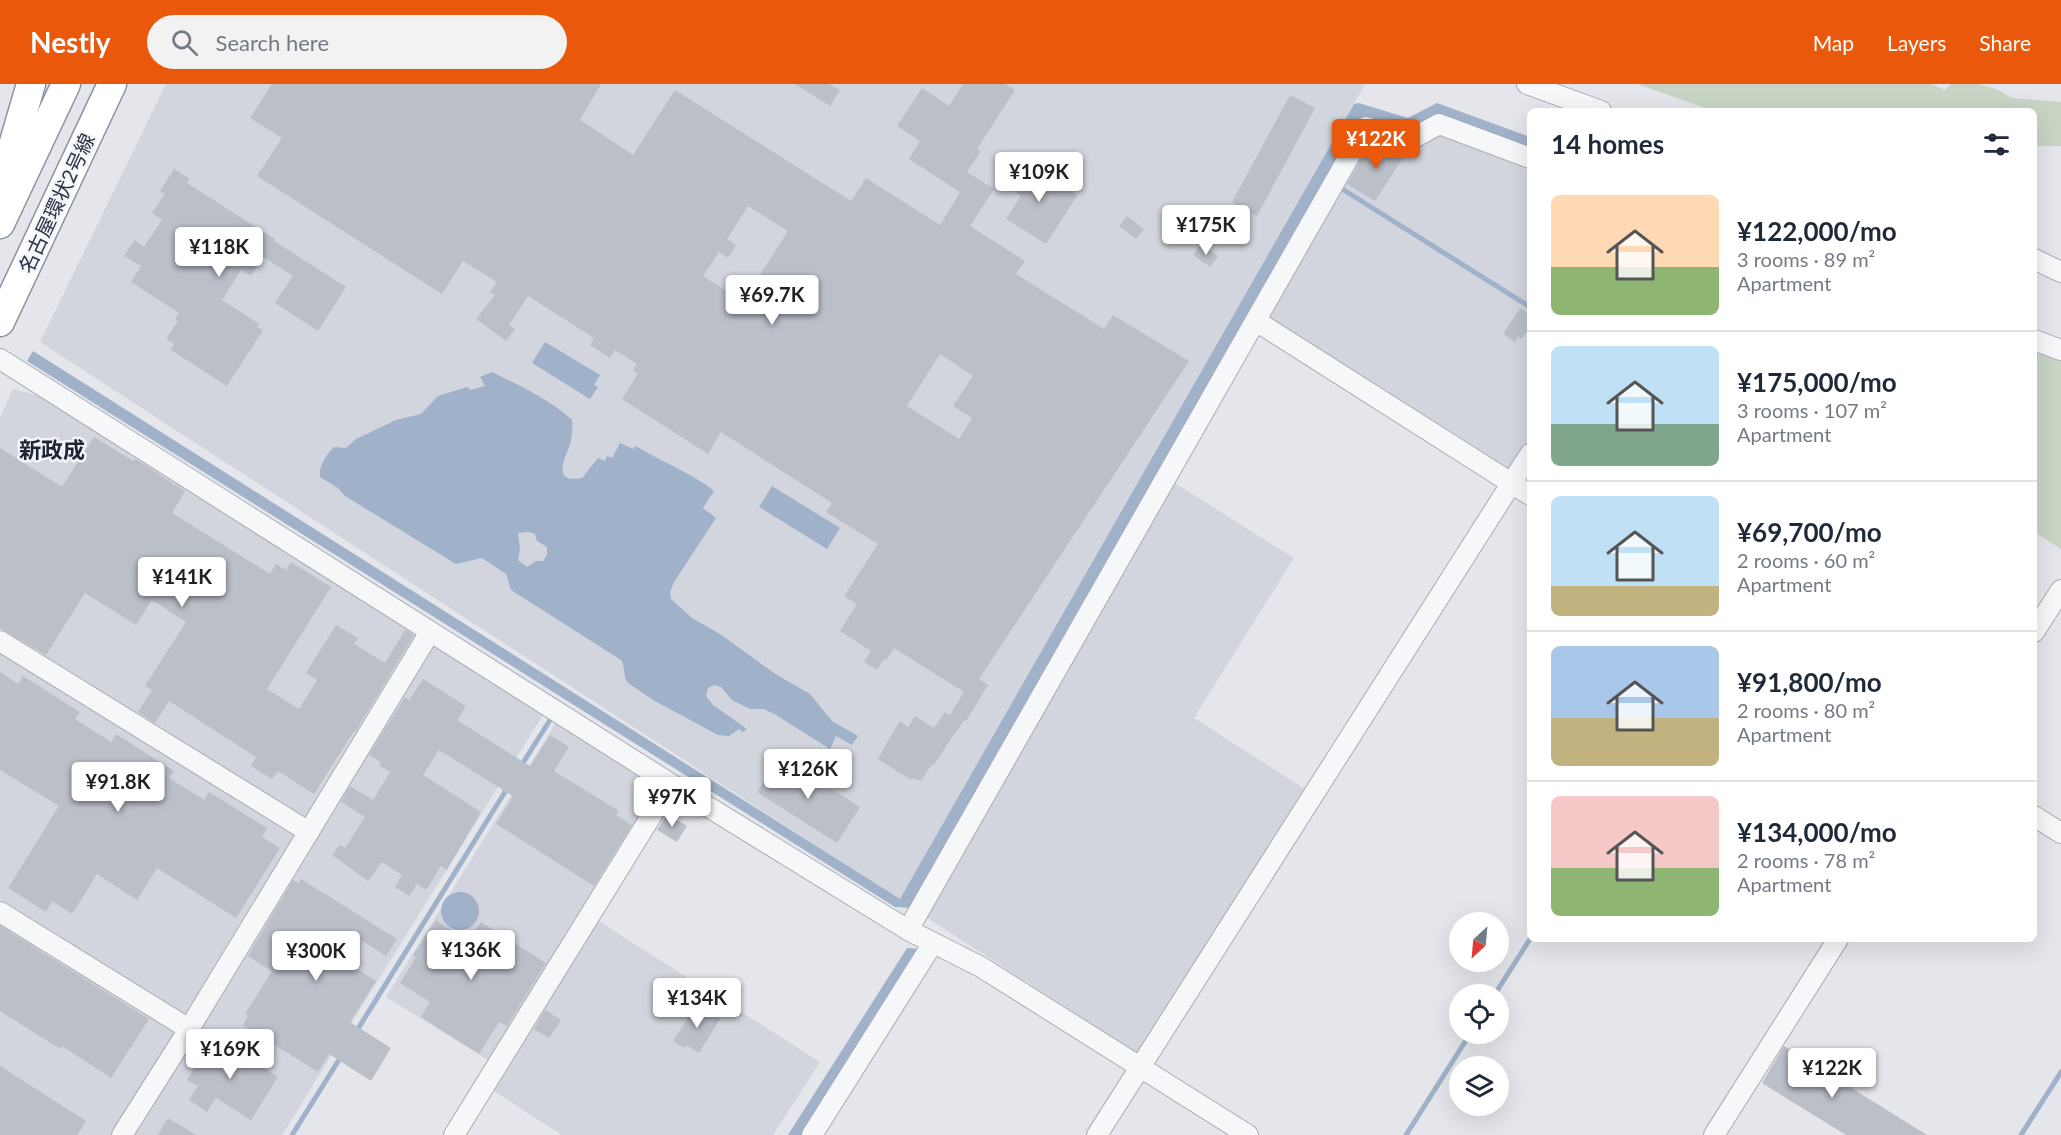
<!DOCTYPE html>
<html lang="en">
<head>
<meta charset="utf-8">
<style>
	:root { --surface:#fff; --page:#f2f2f3; --text:#1f2937; --muted:#747a83; --line:#e0e1e3; --accent:#ea580c }
	body { margin:0; font-family:Lato,"Noto Sans JP",sans-serif; background:var(--page); color:var(--text); height:100vh; display:flex; flex-direction:column; font-size:22px; white-space:nowrap }
	* { box-sizing:border-box; margin:0 }
	p { font-size:20px; color:var(--muted) }
	.icon { flex:none; width:33px; height:33px; fill:none; stroke:currentColor; stroke-width:2; stroke-linecap:round; stroke-linejoin:round }
	.map { position:relative; flex:1; overflow:hidden }
	.side { position:absolute; left:1527px; top:24px; width:510px; height:834px; display:flex; flex-direction:column; background:var(--surface); border-radius:9px; box-shadow:0 6px 24px #0002 }
	.side>* { flex:none }
	.needle { width:39px; rotate:206deg }
	.controls { position:absolute; left:1449px; top:828px; display:grid; gap:12px }
	.controls a { display:grid; place-items:center; width:60px; height:60px; border-radius:50%; background:var(--surface); box-shadow:0 6px 24px #0002; font-size:30px }
	.price { position:absolute; translate:-50% -51px; padding:0 14px; border-radius:6px; background:#fff; color:#222; font-size:20px; line-height:39px; filter:drop-shadow(0 2px 3px #0008) }
	.price::after { content:''; position:absolute; left:50%; top:36px; width:18px; height:14px; margin-left:-9px; background:inherit; clip-path:polygon(0 0,100% 0,50% 100%) }
	.price.on { background:var(--accent); color:#fff }
	ul { padding:0; list-style:none }
	li { display:flex; align-items:center; gap:18px; height:150px; padding:0 24px }
	li+li { border-top:2px solid var(--line) }
	li span { display:grid; place-items:center; flex:none; width:168px; height:120px; border-radius:9px; color:#555 }
	li>.icon { margin-inline-start:auto }
	span .icon { width:72px; height:72px; fill:#fffc; stroke-width:1 }
	li b { font-size:26px }
	h2 { display:flex; justify-content:space-between; align-items:center; height:72px; padding:0 24px; font-size:26px }
	header { display:flex; align-items:center; gap:36px; box-sizing:border-box; height:84px; padding:0 30px; background:var(--accent); color:#fff }
	header strong { font-size:28px }
	nav { display:flex; gap:33px; margin-inline-start:auto; font-size:21px }
	.search { width:420px; height:54px; background:var(--page); display:flex; align-items:center; gap:15px; box-sizing:border-box; padding:0 21px; border-radius:33px; color:var(--muted); font-size:22px }
	.map>svg:first-child { display:block }
	.built { fill:#d2d5dd }
	.green { fill:#c8d5c5 }
	.water { fill:#a0b1ca; fill-rule:evenodd }
	.lines { fill:none; stroke-linecap:round; stroke-linejoin:round }
	.stream { stroke:#a0b1ca; stroke-width:5 }
	.building { fill:#bbbfc8; fill-rule:evenodd }
	.minor-casing { stroke:#a9acb5; stroke-width:22 }
	.highway-casing { stroke:#8b92a2; stroke-width:31 }
	.minor { stroke:#f6f7f9; stroke-width:20 }
	.highway { stroke:#fff; stroke-width:28 }
	.labels { text-anchor:middle; dominant-baseline:central; stroke-width:5; stroke-linejoin:round; paint-order:stroke }
	.street-label { font-size:20px; fill:#2b3243; stroke:#f3f5f8 }
	.quarter-label { font-size:22px; font-weight:bold; fill:#1d2434; stroke:#f3f5f8 }
</style>
</head>
<body>
<header>
<strong>Nestly</strong>
<div class="search"><svg class="icon" aria-label="search" viewBox="0 0 24 24"><circle cx="10" cy="10" r="6"/><path d="M15 15l6 6"/></svg>Search here</div>
<nav><a>Map</a><a>Layers</a><a>Share</a></nav>
</header>
<div class="map">
<svg width="2061" height="1051" viewBox="0 0 2061 1051">
	<rect width="100%" height="100%" fill="#e4e6eb"/>
	<!-- built -->
	<g class="built">
		<path d="M166,0h1199l-465,816 -860,-558z"/>
		<path d="M1438,50l92,35v275l-18,28 -248,-157 104,-180z"/>
		<path d="M13,305l27,7 382,240 -115,185 -307,-191v-212z"/>
		<path d="M1170,396l124,78 -100,160 114,73 -169,263 -215,-138z"/>
		<path d="M431,558l113,71 -262,422h-151z"/>
		<path d="M0,564l300,186 -110,178 -8,1 -182,-114z"/>
		<path d="M557,637l106,67 -172,274 -105,-65z"/>
		<path d="M597,836l223,142 -47,73h-211l-70,-45z"/>
		<path d="M0,837l173,108 2,12 -59,94h-116z"/>
	</g>
	<!-- green -->
	<g class="green">
		<path d="M1637,0h294l14,6 6,-6h26l19,5 16,9 49,4v44h-27v-35h-92l-3,-3 -6,3h-219z"/>
		<path d="M2034,265l27,10v190l-27,-17z"/>
	</g>
	<!-- water -->
	<g class="water">
		<path d="M1359,19l49,15 29,-15 93,34v13l-93,-34 -31,15 -45,-13 -450,790 -16,-1 -868,-546 6,-10 867,548 454,-795z"/>
		<path d="M545,258l55,33 -6,10 4,2 -8,12 -58,-36z"/>
		<path d="M492,288c25,12 60,29 80,48 1,8 0,16 -2,24 -5,15 -19,40 12,34l16,-20 7,3 2,-5 5,2 8,-15 13,6 3,-3c25,16 55,26 78,45l-11,17 13,10 -42,64 -4,10 1,7 21,19 28,16 57,41 33,19 22,27 26,15 -6,9 -16,-9 -6,13 -54,-34 -12,-6h-14l-18,-9 -11,-13 -7,-2 -6,3 -2,8 7,9 34,24 -4,3 -4,-3 -10,7 -11,-1 -65,-35 -25,-17c-6,-8 -2,-16 -7,-23l-110,-70 -5,-16 -24,-16 -26,6 -111,-68 -7,-8 -18,-11c-2,-10 7,-23 14,-30l12,1 10,-9 40,-19 25,-6 17,-18 29,-9 4,3 14,-4 -5,-9zM529,448l6,2 2,7 10,6v8l-4,6h-7l-9,6 -9,-7 2,-11 -2,-16z"/>
		<path d="M772,402l68,42 -13,21 -68,-42z"/>
		<circle cx="460" cy="827" r="19"/>
		<path d="M907,864l13,1 -118,186h-14z"/>
	</g>
	<g class="lines">
		<!-- stream -->
		<g class="stream">
			<path d="M1339,103l191,120"/>
			<path d="M521,682l29,-46"/>
			<path d="M1495,910l35,-55"/>
			<path d="M356,948l152,-245"/>
			<path d="M292,1051l50,-80"/>
			<path d="M1406,1051l64,-101"/>
			<path d="M2021,1051l40,-63"/>
		</g>
	</g>
	<!-- building -->
	<g class="building">
		<path d="M272,0h329l-21,36 53,35 42,-65 176,111 15,-23 74,47 20,-33 -51,-33 11,-18 -23,-15 25,-38 27,18 14,-22h42l10,6 -38,59 4,2 -14,21 27,17 -24,37 55,35 -9,13 88,55 9,-14 76,46 -210,318 9,6 -22,36 -2,-1 -9,14h-1l-20,31 -2,-1 -11,17 -9,-3 -1,2 -33,-21 11,-20 11,-18 8,6 7,-11 19,12 11,-16 5,3 14,-23 -70,-44 -8,13 -2,-2 -7,11 -13,-8 7,-11 -31,-20 17,-27 -13,-8 34,-52 -52,-32 6,-9 -111,-71 -13,22 -86,-55 16,-25 -5,-3 4,-7 -22,-14 -5,8 -20,-13 4,-7 -66,-42 -19,29 6,4 -9,12 -30,-22 19,-24 -5,-3 7,-10 -34,-21 -21,33 -185,-118 25,-38 -32,-20zM748,122l40,25 -45,71 -40,-26 16,-24 9,6 8,-13 -9,-6zM940,270l33,22 -20,30 19,12 -13,21 -52,-33z"/>
		<path d="M795,0h34l11,6 -10,16z"/>
		<path d="M1290,11l25,13 -58,108 -25,-14z"/>
		<path d="M1372,57l18,9 1,-3 16,5 -32,49 -28,-17z"/>
		<path d="M1023,78l54,34 -31,48 -40,-25 15,-23 -14,-9z"/>
		<path d="M174,85l16,10 -3,4 88,56 -1,2 72,46 -28,44 -43,-28 18,-27 -30,-19 -12,19 -10,-6 -19,30 37,24 -2,3 6,3 -36,56 -56,-36 3,-6 -8,-5 12,-18 -3,-2 4,-6 -48,-31 10,-16 -17,-10 11,-16 9,7 18,-27 -10,-7 13,-19 -5,-3z"/>
		<path d="M1127,132l17,13 -8,10 -17,-13z"/>
		<path d="M1201,160l17,12 -8,11 -17,-12z"/>
		<path d="M1520,224l10,6v13l-8,12 -4,-3 -3,6 -12,-8z"/>
		<path d="M94,353l39,24 2,-2 50,32 -13,22 98,61 6,-10 10,6 5,-8 40,25 -64,102 32,20 18,-29 -11,-7 30,-48 22,13 -4,6 31,19 20,-33 9,5 -59,97 -1,-1 -40,63 -36,-23 -6,8 -21,-13 5,-9 -87,-56 -14,22 -17,-11 14,-22 -7,-4 41,-64 -34,-22 -16,25 -51,-32 -39,62 -46,-27v-180l62,39z"/>
		<path d="M0,588l18,12 5,-8 57,36 -5,7 36,23 5,-8 58,37 -5,7 35,22 5,-8 58,36 -5,9 18,11 -44,70 -79,-50 -20,32 -40,-26 -25,40 -20,-13 -6,11 -38,-24 51,-82 -59,-36z"/>
		<path d="M423,595l43,27 -9,14 73,46 20,-31 19,12 -15,24 65,40 -3,4 16,10 -38,61 -98,-62 17,-28 -74,-46 -16,25 58,37 -34,58 -6,-4 -15,24 -9,-6 -8,12 -14,-9 7,-12 -20,-13 -14,19 -36,-26 8,-10 5,3 20,-31 -24,-15 9,-16 23,14 17,-28 -11,-7 2,-3 -12,-7 36,-58 4,3z"/>
		<path d="M780,672l80,51 -23,36 -80,-51z"/>
		<path d="M667,730l20,12 -10,16 -20,-12z"/>
		<path d="M301,795l96,60 -11,17 -34,-22 -14,23 38,24 -26,41 41,26 -20,33 -42,-27 -11,18 -75,-47 5,-9 -3,-2 27,-43 -24,-15 45,-76 6,3z"/>
		<path d="M436,836l32,21 13,-19 65,41 -39,63 -8,-4 -20,32 -58,-37 9,-15 -30,-19 16,-26 -3,-2z"/>
		<path d="M0,842l149,93 -38,59 -49,-32 -2,3 -60,-38z"/>
		<path d="M697,920l23,15 -21,34 -13,-8 -2,3 -11,-7z"/>
		<path d="M545,926l16,10 -12,18 -15,-9z"/>
		<path d="M214,953l64,40 -27,43 -35,-22 -9,14 -18,-12 9,-14 -11,-6z"/>
		<path d="M1784,962l143,89h-81l-84,-52z"/>
		<path d="M0,982l86,55 -9,14h-77z"/>
		<path d="M168,1034l28,17h-38z"/>
	</g>
	<g class="lines">
		<!-- minor casing -->
		<g class="minor-casing">
			<g id="minor">
				<path d="M1527,0l74,27"/>
				<path d="M2034,175l27,13"/>
				<path d="M1256,237l274,174"/>
				<path d="M2034,256l27,10"/>
				<path d="M0,275l671,425 237,146 73,37 267,168"/>
				<path d="M2034,548l27,-42"/>
				<path d="M0,557l309,191"/>
				<path d="M2034,732l27,17"/>
				<path d="M0,828l189,117"/>
				<path d="M908,846l458,-803 44,13 29,-16 91,34"/>
				<path d="M122,1051l67,-106 241,-397"/>
				<path d="M454,1051l217,-351"/>
				<path d="M812,1051l121,-192"/>
				<path d="M1097,1051l433,-681"/>
				<path d="M1714,1051l124,-196"/>
			</g>
		</g>
		<!-- highway casing -->
		<g class="highway-casing">
			<g id="highway">
				<path d="M0,106l31,-106"/>
				<path d="M0,140l66,-140"/>
				<path d="M0,238l112,-238"/>
			</g>
		</g>
		<!-- minor -->
		<use href="#minor" class="minor"/>
		<!-- highway -->
		<use href="#highway" class="highway"/>
	</g>
	<g class="labels">
		<!-- street labels -->
		<g class="street-label">
			<text transform="translate(56 119) rotate(-65)">名古屋環状2号線</text>
		</g>
		<!-- quarter labels -->
		<g class="quarter-label">
			<text x="52" y="365">新政成</text>
		</g>
	</g>
</svg>
<div class="controls">
<a><svg class="needle" viewBox="-14 -14 28 28"><path d="M0-13l5 13h-10z" fill="#e53935"/><path d="M0 13l5-13h-10z" fill="#747a83"/></svg></a>
<a><svg class="icon" aria-label="locate" viewBox="0 0 24 24"><circle cx="12" cy="12" r="6"/><path d="M12 2v4M12 18v4M2 12h4M18 12h4"/></svg></a>
<a><svg class="icon" aria-label="layers" viewBox="0 0 24 24"><path d="M12 4l9 5-9 5-9-5zM3 14l9 5 9-5"/></svg></a>
</div>
<b class="price on" style="left:1376px;top:86px">¥122K</b>
<b class="price" style="left:1039px;top:119px">¥109K</b>
<b class="price" style="left:1206px;top:172px">¥175K</b>
<b class="price" style="left:219px;top:194px">¥118K</b>
<b class="price" style="left:772px;top:242px">¥69.7K</b>
<b class="price" style="left:182px;top:524px">¥141K</b>
<b class="price" style="left:808px;top:716px">¥126K</b>
<b class="price" style="left:118px;top:729px">¥91.8K</b>
<b class="price" style="left:672px;top:744px">¥97K</b>
<b class="price" style="left:471px;top:897px">¥136K</b>
<b class="price" style="left:316px;top:898px">¥300K</b>
<b class="price" style="left:697px;top:945px">¥134K</b>
<b class="price" style="left:230px;top:996px">¥169K</b>
<b class="price" style="left:1832px;top:1015px">¥122K</b>
<section class="side">
<h2>14 homes<svg class="icon" aria-label="filters" viewBox="0 0 24 24"><path d="M4 7h16M4 17h16"/><circle cx="9" cy="7" r="2"/><circle cx="15" cy="17" r="2"/></svg></h2>
<ul>
<li><span style="background:linear-gradient(#ffd9b3 60%,#8fb573 0)"><svg class="icon" aria-label="home" viewBox="0 0 24 24"><path d="M3 11l9-7 9 7M6 9v11h12V9"/></svg></span><div><b>¥122,000/mo</b><p>3 rooms · 89 m²</p><p>Apartment</p></div></li>
<li><span style="background:linear-gradient(#bfe0f5 65%,#7fa58c 0)"><svg class="icon" aria-label="home" viewBox="0 0 24 24"><path d="M3 11l9-7 9 7M6 9v11h12V9"/></svg></span><div><b>¥175,000/mo</b><p>3 rooms · 107 m²</p><p>Apartment</p></div></li>
<li><span style="background:linear-gradient(#bfe0f5 75%,#c2b280 0)"><svg class="icon" aria-label="home" viewBox="0 0 24 24"><path d="M3 11l9-7 9 7M6 9v11h12V9"/></svg></span><div><b>¥69,700/mo</b><p>2 rooms · 60 m²</p><p>Apartment</p></div></li>
<li><span style="background:linear-gradient(#a9c7e8 60%,#c2b280 0)"><svg class="icon" aria-label="home" viewBox="0 0 24 24"><path d="M3 11l9-7 9 7M6 9v11h12V9"/></svg></span><div><b>¥91,800/mo</b><p>2 rooms · 80 m²</p><p>Apartment</p></div></li>
<li><span style="background:linear-gradient(#f6c9c9 60%,#8fb573 0)"><svg class="icon" aria-label="home" viewBox="0 0 24 24"><path d="M3 11l9-7 9 7M6 9v11h12V9"/></svg></span><div><b>¥134,000/mo</b><p>2 rooms · 78 m²</p><p>Apartment</p></div></li>
</ul>
</section>
</div>
</body>
</html>
